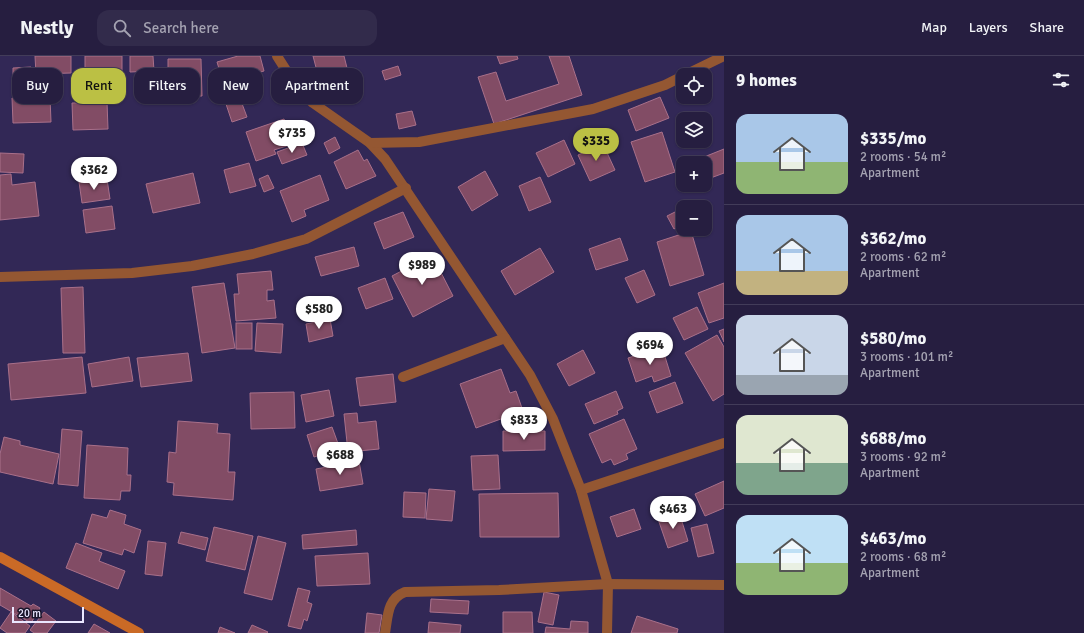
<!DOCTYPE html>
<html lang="en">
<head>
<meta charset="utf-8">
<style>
	:root { --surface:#261e40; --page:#322b4b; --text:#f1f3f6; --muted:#a4a2b1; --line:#423c59; --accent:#bbc044 }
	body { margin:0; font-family:Signika,sans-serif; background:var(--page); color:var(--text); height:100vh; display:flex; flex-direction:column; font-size:15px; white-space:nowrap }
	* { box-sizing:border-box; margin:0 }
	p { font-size:13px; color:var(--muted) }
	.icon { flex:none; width:22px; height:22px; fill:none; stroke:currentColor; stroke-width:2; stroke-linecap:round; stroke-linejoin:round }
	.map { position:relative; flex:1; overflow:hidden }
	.sheet { display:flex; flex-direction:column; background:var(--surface); width:360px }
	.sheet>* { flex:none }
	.banner { position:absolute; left:12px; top:12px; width:380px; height:36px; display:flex; gap:8px }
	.tools { position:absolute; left:676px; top:12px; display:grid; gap:8px }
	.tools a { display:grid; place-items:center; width:36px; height:36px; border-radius:8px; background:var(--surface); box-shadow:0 1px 3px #0004,0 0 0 1px var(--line); font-size:20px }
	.scale { position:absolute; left:12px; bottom:10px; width:72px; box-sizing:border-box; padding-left:4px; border:2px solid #eae7ff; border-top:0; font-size:11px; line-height:14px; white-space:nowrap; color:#eae7ff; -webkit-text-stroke:3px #19152a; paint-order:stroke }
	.price { position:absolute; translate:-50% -34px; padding:0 9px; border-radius:14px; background:#fff; color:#222; font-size:13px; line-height:26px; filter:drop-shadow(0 1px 2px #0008) }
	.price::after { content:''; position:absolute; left:50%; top:24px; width:12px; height:9px; margin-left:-6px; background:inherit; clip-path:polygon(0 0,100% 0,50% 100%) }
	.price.active { background:var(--accent); color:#111 }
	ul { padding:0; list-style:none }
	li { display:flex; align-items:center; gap:12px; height:100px; padding:0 12px }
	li+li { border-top:1px solid var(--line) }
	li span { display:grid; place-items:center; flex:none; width:112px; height:80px; border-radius:12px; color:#555 }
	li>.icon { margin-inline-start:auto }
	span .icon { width:48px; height:48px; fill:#fffc; stroke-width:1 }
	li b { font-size:17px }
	h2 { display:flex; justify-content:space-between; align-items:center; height:48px; padding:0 12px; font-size:17px }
	.tag { padding:0 14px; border-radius:12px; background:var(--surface); box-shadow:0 1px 3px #0004,0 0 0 1px var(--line); font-size:14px; line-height:36px }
	.tag.active { background:var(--accent); color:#111 }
	header { display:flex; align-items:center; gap:24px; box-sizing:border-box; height:56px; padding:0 20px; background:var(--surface); border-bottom:1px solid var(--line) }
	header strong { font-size:19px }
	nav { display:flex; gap:22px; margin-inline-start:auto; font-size:14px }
	.search { width:280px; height:36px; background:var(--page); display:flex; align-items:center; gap:10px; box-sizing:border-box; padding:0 14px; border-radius:12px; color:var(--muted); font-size:15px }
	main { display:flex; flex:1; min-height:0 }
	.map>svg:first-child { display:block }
	.building { fill:#824c65; stroke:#a9708a }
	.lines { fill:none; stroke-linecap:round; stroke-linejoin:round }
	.street { stroke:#945732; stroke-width:10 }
	.secondary { stroke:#ca6a26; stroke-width:10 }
</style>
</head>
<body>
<header>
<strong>Nestly</strong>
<div class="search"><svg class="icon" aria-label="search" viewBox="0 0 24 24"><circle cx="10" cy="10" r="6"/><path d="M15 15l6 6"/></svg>Search here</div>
<nav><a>Map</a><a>Layers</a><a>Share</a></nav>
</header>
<main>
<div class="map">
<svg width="724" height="577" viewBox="0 0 724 577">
	<rect width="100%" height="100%" fill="#322856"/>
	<!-- building -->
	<g class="building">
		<path d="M35,0h36v17l-35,1z"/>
		<rect x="85" y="0" width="37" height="20"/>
		<path d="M130,0h23l1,15 -24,1z"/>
		<path d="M238,0h22l4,15 -41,11 -6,-20z"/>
		<path d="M313,0h31l3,12 -29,7z"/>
		<path d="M497,0h20l1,3 -18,5z"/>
		<path d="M549,0h20l13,39 -88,29 -16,-47 18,-5 10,29 53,-17z"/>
		<path d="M168,3h33l1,37h-34z"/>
		<path d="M398,10l3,9 -16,5 -3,-9z"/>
		<path d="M31,11v11h-18v-10z"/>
		<path d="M238,37l9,24 -15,5 -8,-24z"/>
		<path d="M50,41l1,25 -38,1 -1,-25z"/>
		<path d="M660,41l9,21 -33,13 -8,-21z"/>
		<path d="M107,46l1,27 -35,1 -1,-27z"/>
		<path d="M412,55l4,14 -17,4 -3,-15z"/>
		<path d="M284,63l4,9 2,-1 6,16 -22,7 2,4 -20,7 -10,-29z"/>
		<path d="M662,76l13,40 -30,10 -14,-40z"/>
		<path d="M335,81l5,11 -11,6 -5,-11z"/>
		<path d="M564,84l11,24 -27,13 -12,-24z"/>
		<path d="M302,87l5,12 -25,9 -5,-12z"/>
		<path d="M603,88l12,26 -25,11 -12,-26z"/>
		<path d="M724,93v24l-16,6 -3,-6v-10h-5l-1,-4z"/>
		<path d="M358,94l6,11 3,-2 9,17 -30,13 -12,-27z"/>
		<path d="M0,97l24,1 -1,19 -23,-1z"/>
		<path d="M693,103l2,4h-12z"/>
		<path d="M249,107l7,23 -26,7 -6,-23z"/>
		<path d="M683,107v16l-6,-13z"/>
		<path d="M485,115l13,24 -26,16 -14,-24z"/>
		<path d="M193,117l7,30 -47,10 -7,-29z"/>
		<path d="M11,118l1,11 23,-3 4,34 -39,4v-45z"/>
		<path d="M268,119l6,13 -10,4 -5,-13z"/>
		<path d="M320,119l9,25 -25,10 2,6 -14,6 -12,-31z"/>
		<path d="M540,121l11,25 -22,9 -10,-25z"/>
		<path d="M107,123l3,20 -28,4 -3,-21z"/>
		<path d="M112,150l3,23 -29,4 -3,-23z"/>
		<path d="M683,152v16l-9,5 -7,-13z"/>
		<path d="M403,156l11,25 -30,12 -10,-26z"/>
		<path d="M691,175l13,44 -34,11 -13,-44z"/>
		<path d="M620,182l8,22 -32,10 -7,-21z"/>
		<path d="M354,191l5,19 -38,10 -6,-19z"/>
		<path d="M540,192l14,24 -39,23 -14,-24z"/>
		<path d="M432,199l21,41 -40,21 -21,-41z"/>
		<path d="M644,214l11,25 -18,8 -12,-25z"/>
		<path d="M271,215l2,19h-6v11l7,-1 2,18 -40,3 -2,-27h5l-2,-20z"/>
		<path d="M385,222l8,21 -27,10 -8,-21z"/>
		<path d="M224,227l11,65 -33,5 -10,-66z"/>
		<path d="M724,227v35l-15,5 -11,-30z"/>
		<path d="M83,231l2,66h-22l-2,-65z"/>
		<path d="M697,251l11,22 -24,11 -11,-22z"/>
		<path d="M330,263l3,17 -24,6 -3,-18z"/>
		<rect x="236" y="267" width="16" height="26"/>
		<path d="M257,267l26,1 -2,29 -26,-2z"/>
		<path d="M724,273v13l-5,-11z"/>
		<path d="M717,279l7,12v47l-11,7 -28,-48z"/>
		<path d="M662,291l9,29 -17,6 -2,-6 -16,6 -8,-24z"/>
		<path d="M583,294l12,23 -26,13 -12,-22z"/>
		<path d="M188,297l4,28 -51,6 -4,-29z"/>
		<path d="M82,301l4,36 -75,7 -3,-36z"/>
		<path d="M129,301l4,24 -41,6 -4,-23z"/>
		<path d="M501,313l9,24 6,-2 7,20 -47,17 -16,-44z"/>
		<path d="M393,318l3,28 -36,4 -4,-28z"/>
		<path d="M675,326l8,21 -26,10 -8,-21z"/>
		<path d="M329,334l5,26 -28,6 -5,-27z"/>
		<path d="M616,335l7,17 -6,3 1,3 -24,10 -9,-20z"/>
		<path d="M294,336l1,36 -44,1 -1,-36z"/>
		<path d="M357,357l1,10 18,-2 3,28 -31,3 -4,-38z"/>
		<path d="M624,363l13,30 -11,5 2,5 -14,6 -3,-6 -9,4 -13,-29z"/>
		<path d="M178,365l40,3 -1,9 13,1 -2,38h7l-2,28 -60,-5 1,-12 -7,-1 2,-30 7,1z"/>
		<path d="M332,371l8,22 -26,8 -7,-22z"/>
		<path d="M62,373l20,2 -4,55 -20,-2z"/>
		<path d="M503,375h42v19l-42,1z"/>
		<path d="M4,381l16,4v4l39,9 -6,30 -53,-12v-18z"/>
		<path d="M87,389l41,3 -1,27h4l-1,16h-9l-1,9 -36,-2z"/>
		<path d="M498,399l2,34 -27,1 -2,-34z"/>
		<path d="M359,405l4,23 -43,7 -4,-22z"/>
		<path d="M724,425v27l-19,8 -10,-22z"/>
		<path d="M429,433l26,2 -3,30 -26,-2z"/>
		<path d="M404,436l22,1 -1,25 -22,-1z"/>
		<path d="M558,437l1,44h-79l-1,-43z"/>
		<path d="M634,453l7,20 -24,8 -7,-20z"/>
		<path d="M110,454l16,5 -2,9 17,6 -7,23 -10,-4 -2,6 -39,-12 9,-29 15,4z"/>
		<path d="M679,456l9,29 -20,7 -10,-29z"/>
		<path d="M707,468l7,29 -16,4 -7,-29z"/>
		<path d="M214,471l39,9 -8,34 -39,-9z"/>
		<path d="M356,474l1,15 -54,4 -1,-14z"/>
		<path d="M181,476l27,6 -3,12 -27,-7z"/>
		<path d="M258,480l28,7 -14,57 -28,-7z"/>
		<path d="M148,485l18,2 -4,33 -17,-2z"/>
		<path d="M76,487l26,10 -3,8 26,10 -7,18 -52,-21z"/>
		<path d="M368,497l2,31 -53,2 -2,-30z"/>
		<path d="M0,532l31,18 2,-2 7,4 -9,15 -31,-18z"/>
		<path d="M298,532l12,3 -3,11 5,2 -5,17 -3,-2 -3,10 -13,-3z"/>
		<path d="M544,536l15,3 -6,30 -15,-3z"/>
		<path d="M431,543l38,2 -1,13 -38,-2z"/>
		<path d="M11,556l19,14 -5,7h-18l-7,-5z"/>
		<path d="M44,556l12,9 -9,12h-13l-4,-3z"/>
		<path d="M503,556h29l1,21h-30z"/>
		<path d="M367,557l15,2 -3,18h-14z"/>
		<path d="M637,560l41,13 -1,4h-46z"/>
		<path d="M571,565l17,1v11h-43l1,-6 24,2z"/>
		<path d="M429,566l32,3 -1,8h-32z"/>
		<path d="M94,568l16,9h-22z"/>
		<path d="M252,569l16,7 -1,1h-19z"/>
		<path d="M220,571l15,6h-17z"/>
	</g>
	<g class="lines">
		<!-- street -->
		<g class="street">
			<path d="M277,0l21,33 15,14 57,40 15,16 145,216 23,44 28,71 27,94 -1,49"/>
			<path d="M685,19l39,-19"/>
			<path d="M370,87l49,-1 174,-33 72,-24 18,-9"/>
			<path d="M0,221l132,-4 60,-7 61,-12 53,-15 100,-51"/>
			<path d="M403,321l102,-39"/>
			<path d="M581,434l143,-47"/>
			<path d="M385,577c3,-17 2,-34 20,-41l94,-2 109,-6 116,1"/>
		</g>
		<!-- secondary -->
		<path class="secondary" d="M0,501l139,76"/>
	</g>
</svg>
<div class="tools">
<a><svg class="icon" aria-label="locate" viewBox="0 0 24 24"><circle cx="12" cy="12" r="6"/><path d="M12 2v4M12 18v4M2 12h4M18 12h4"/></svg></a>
<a><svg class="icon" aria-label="layers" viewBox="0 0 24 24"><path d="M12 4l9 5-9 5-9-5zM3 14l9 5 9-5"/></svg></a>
<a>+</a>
<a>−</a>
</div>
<div class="scale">20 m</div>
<b class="price" style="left:292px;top:98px">$735</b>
<b class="price active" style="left:596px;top:106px">$335</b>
<b class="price" style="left:94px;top:135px">$362</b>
<b class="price" style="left:422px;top:230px">$989</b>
<b class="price" style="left:319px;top:274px">$580</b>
<b class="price" style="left:650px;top:310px">$694</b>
<b class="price" style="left:524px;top:385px">$833</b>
<b class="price" style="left:340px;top:420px">$688</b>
<b class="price" style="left:673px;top:474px">$463</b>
<div class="banner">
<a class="tag">Buy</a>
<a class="tag active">Rent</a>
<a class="tag">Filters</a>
<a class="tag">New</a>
<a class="tag">Apartment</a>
</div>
</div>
<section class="sheet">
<h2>9 homes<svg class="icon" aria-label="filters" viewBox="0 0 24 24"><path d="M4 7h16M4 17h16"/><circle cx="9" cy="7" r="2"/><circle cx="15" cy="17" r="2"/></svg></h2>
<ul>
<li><span style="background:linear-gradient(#a9c7e8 60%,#8fb573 0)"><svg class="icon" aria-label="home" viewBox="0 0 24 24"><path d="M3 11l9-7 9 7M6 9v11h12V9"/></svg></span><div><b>$335/mo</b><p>2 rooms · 54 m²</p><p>Apartment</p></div></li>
<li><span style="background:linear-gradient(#a9c7e8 70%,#c2b280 0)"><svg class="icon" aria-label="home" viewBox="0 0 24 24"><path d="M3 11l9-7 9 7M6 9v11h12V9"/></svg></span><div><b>$362/mo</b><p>2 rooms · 62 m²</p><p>Apartment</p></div></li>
<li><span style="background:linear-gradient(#c9d6e8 75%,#9aa5b1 0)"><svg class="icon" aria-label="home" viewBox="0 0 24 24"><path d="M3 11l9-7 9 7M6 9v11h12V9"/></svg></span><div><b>$580/mo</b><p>3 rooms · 101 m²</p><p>Apartment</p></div></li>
<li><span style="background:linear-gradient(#dfe7d0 60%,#7fa58c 0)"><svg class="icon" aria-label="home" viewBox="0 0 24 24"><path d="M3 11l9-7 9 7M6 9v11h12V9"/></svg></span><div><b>$688/mo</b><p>3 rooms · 92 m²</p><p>Apartment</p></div></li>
<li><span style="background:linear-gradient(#bfe0f5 60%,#8fb573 0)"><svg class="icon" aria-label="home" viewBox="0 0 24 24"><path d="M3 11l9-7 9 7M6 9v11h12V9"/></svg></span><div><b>$463/mo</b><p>2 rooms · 68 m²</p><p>Apartment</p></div></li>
</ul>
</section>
</main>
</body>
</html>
